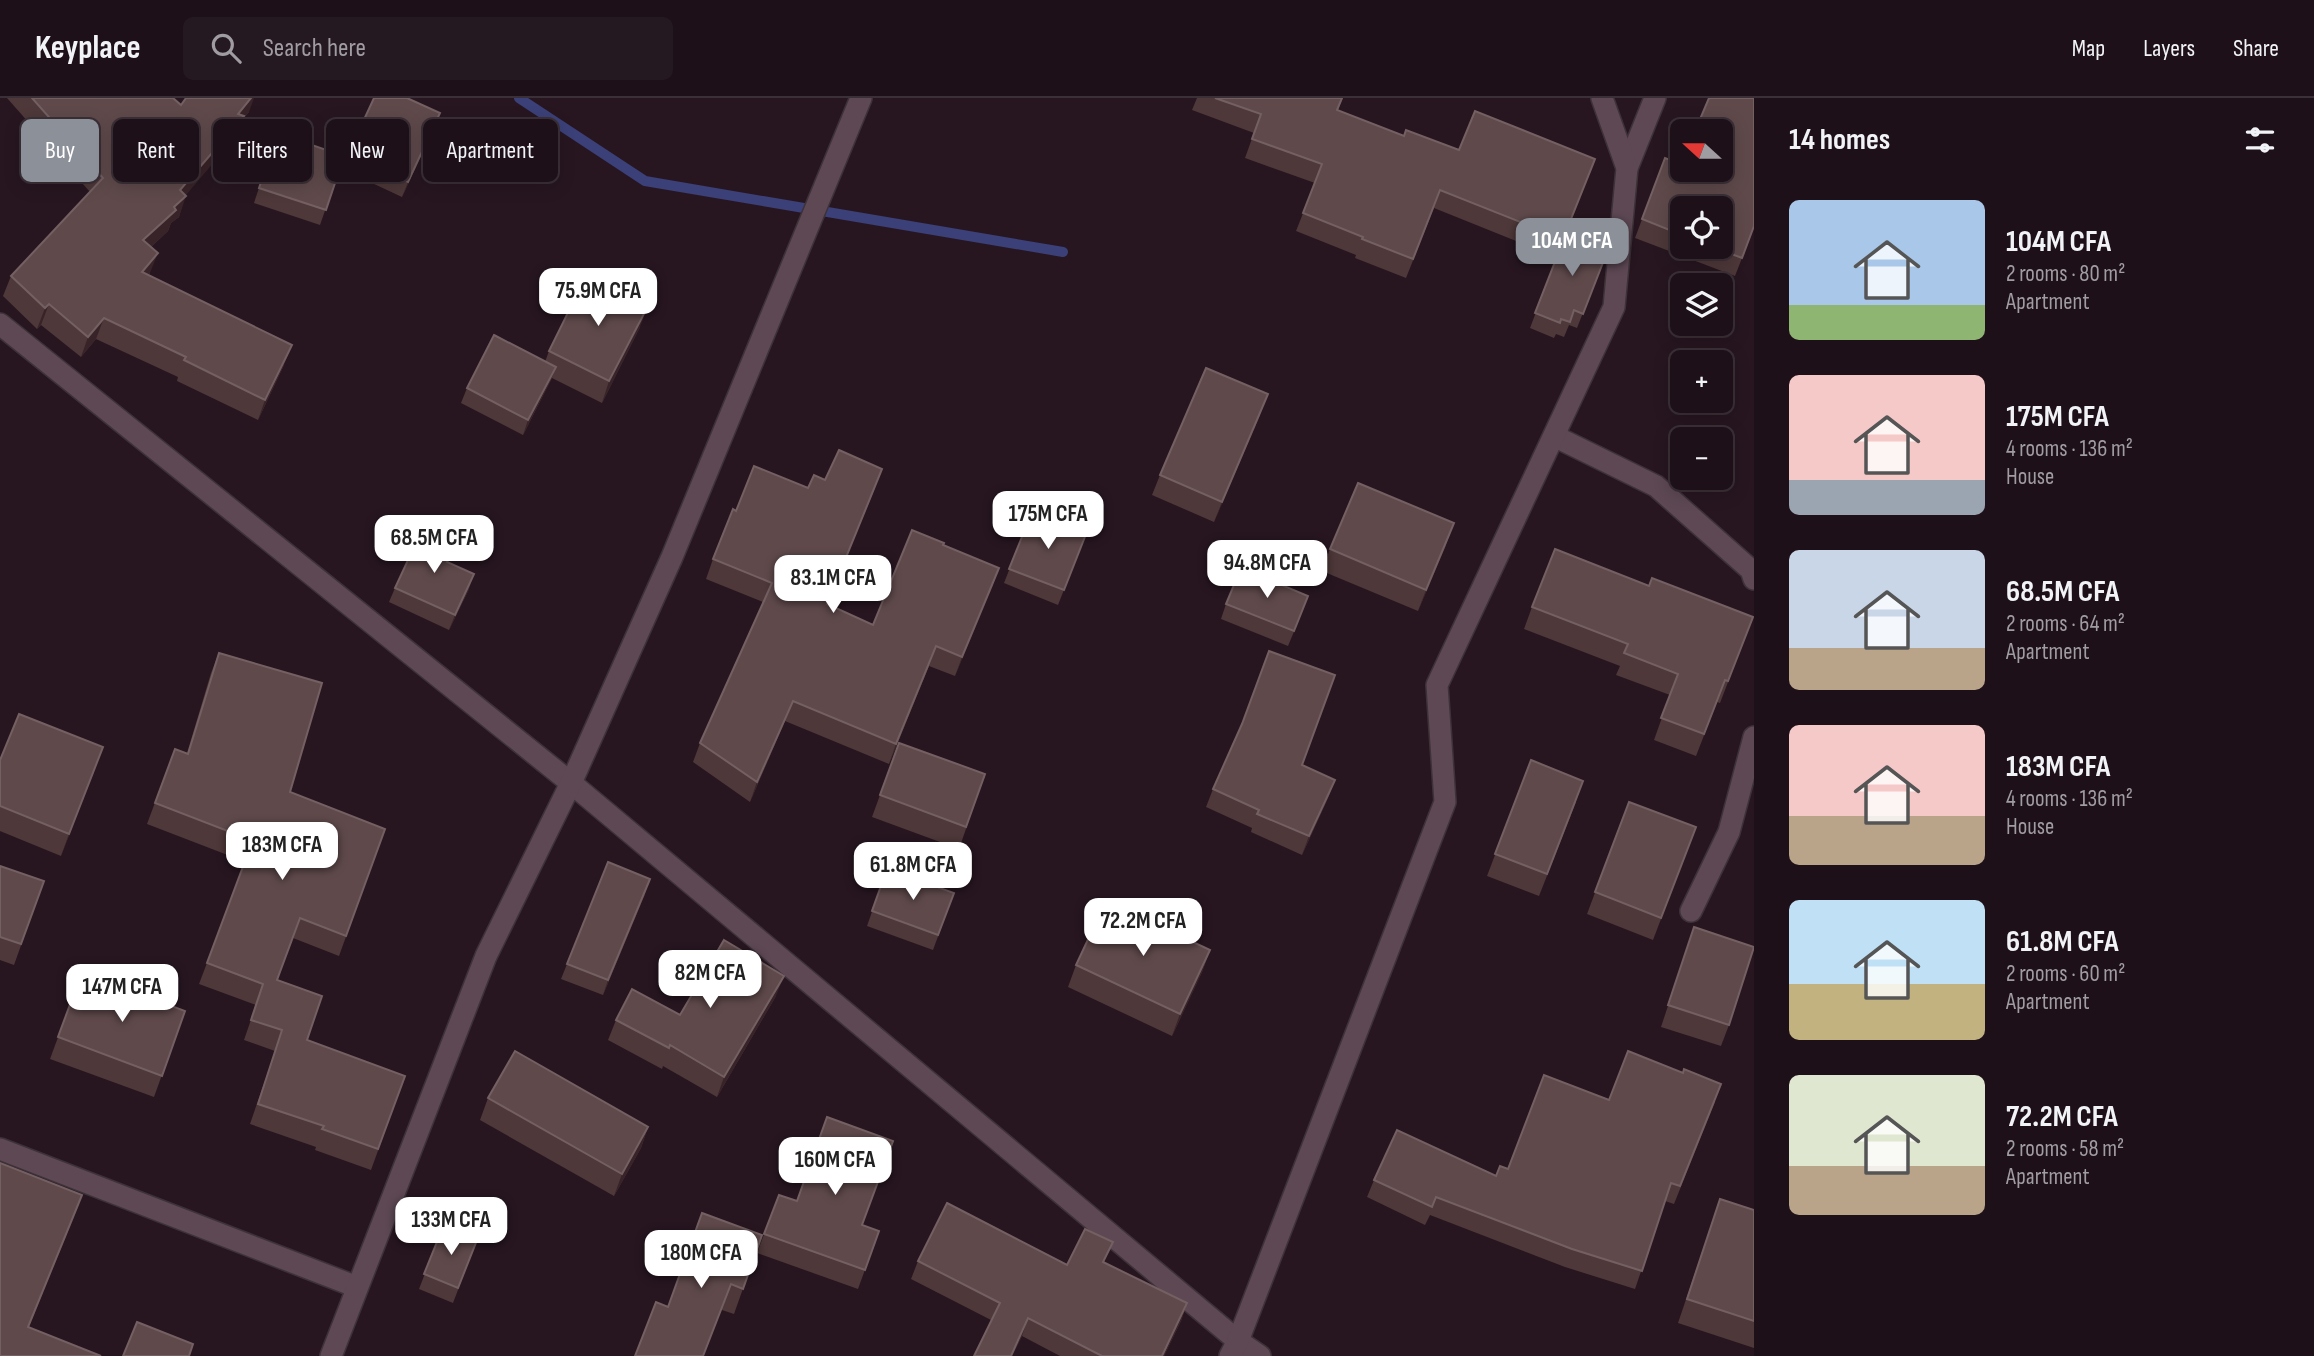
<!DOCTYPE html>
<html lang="en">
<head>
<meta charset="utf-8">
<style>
	:root { --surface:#1d1018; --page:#251921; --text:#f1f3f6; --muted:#a09da2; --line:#3b3037; --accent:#8c9099 }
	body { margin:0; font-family:"Sofia Sans Condensed",sans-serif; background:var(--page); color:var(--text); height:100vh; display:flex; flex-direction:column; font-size:26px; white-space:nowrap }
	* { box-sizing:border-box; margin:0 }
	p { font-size:23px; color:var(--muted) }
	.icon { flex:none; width:38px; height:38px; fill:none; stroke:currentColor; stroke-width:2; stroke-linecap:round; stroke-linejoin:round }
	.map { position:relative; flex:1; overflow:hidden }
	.sheet { display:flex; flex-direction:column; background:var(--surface); width:560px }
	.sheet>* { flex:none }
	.top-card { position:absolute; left:21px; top:21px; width:665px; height:63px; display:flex; gap:14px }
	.needle { width:46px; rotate:291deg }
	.buttons { position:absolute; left:1670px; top:21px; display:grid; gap:14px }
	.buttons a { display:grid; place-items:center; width:63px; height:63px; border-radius:10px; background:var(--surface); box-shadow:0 4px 18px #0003,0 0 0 2px var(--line); font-size:35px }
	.price { position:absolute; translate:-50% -60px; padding:0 16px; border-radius:14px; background:#fff; color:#222; font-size:23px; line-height:46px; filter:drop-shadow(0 2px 4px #0008) }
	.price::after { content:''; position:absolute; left:50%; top:42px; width:21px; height:16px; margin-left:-10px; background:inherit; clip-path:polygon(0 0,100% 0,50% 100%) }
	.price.on { background:var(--accent); color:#fff }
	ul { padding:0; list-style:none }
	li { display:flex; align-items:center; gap:21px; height:175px; padding:0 35px }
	li span { display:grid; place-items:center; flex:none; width:196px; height:140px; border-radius:10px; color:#555 }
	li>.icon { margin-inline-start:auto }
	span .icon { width:84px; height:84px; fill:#fffc; stroke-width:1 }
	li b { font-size:30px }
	h2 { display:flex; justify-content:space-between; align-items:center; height:84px; padding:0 35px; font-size:30px }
	.pill { padding:0 24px; border-radius:10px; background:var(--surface); box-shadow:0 4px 18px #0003,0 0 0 2px var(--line); font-size:24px; line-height:63px }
	.pill.on { background:var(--accent); color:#fff }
	header { display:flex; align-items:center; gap:42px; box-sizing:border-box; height:98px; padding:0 35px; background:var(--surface); border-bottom:2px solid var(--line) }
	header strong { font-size:33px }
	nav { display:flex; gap:38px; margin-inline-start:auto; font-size:24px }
	.search { width:490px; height:63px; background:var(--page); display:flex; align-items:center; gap:18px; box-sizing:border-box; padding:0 24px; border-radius:10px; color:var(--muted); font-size:26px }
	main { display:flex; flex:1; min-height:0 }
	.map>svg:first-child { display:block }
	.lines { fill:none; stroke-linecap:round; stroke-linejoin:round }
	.stream { stroke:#3b4078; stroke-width:10 }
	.street-casing { stroke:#3e3239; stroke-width:24 }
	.street { stroke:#5d4854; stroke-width:21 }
	.wall { fill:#4e3839; fill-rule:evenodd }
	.shaded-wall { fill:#382328 }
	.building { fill:#5f494b; stroke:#746062; stroke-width:2 }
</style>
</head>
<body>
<header>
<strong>Keyplace</strong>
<div class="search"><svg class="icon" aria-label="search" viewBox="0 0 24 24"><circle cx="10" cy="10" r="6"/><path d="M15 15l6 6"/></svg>Search here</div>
<nav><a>Map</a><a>Layers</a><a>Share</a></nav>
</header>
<main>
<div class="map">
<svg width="1754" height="1258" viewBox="0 0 1754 1258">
	<rect width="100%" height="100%" fill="#271620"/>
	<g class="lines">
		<!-- stream -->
		<path class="stream" d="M519,0l126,83 418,71"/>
		<!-- street casing -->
		<g class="street-casing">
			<g id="street">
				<path d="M1627,70l28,-70"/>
				<path d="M0,226l571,459 667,558 22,15"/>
				<path d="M1554,338l102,50 95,84 3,9"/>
				<path d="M1691,813l38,-79 25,-95"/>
				<path d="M0,1051l357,138"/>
				<path d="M331,1258l155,-400 85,-173 101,-226 189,-459"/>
				<path d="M1230,1258l8,-15 207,-539 -8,-117 177,-378 13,-139 -25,-70"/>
			</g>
		</g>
		<!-- street -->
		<use href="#street" class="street"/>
	</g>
	<!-- wall -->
	<g class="wall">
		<path d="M7,0h166l8,7 68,7 -7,8 -6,16 -51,59 -6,22 -8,6 -3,8 -17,16 -1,26 -2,3 136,89 -26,55 -81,-39 1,-4 -82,-38 -15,18 -40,-32 -4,4 -34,-33 8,-20 79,-84z"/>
		<path d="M1197,0h146l-5,12 66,26 55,14 129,27 -32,80 -122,-49 -28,70 -51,-20 1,-3 -60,-24 19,-48 -70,-25 9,-25 -62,-23z"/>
		<path d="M434,30l-32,69 -60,-28 6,-15z"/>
		<path d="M272,50l72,8 -24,69 -66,-22z"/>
		<path d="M1665,60l89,69 -19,49 -100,-38zM1682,110l38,39h-38z"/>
		<path d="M1567,133l42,16 -32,81 -8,-3 -5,12 -8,-3 -2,4 -24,-10z"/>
		<path d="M640,229l-38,76 -50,-25 -29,57 -62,-32 6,-15 78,-26 4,-11z"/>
		<path d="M1260,317l-46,107 -62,-27 8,-20z"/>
		<path d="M825,382l50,8 -48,116 46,21 70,-80 56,23 -44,108 -26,-10 -40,98 -104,-43 -35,81 -57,-40 7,-19 63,-141 -57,-23 7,-20 23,-48 72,-23z"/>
		<path d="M1032,414l54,22 -28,71 -54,-22z"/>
		<path d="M1446,447l-28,66 -96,-40 8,-22z"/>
		<path d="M449,465l20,26 -20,41 -60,-28 6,-14z"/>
		<path d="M1649,488l104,31 -33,86 -3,-1 -21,54 -42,-16 16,-45 -54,-20 4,-9 -96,-37 8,-22z"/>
		<path d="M1226,506l77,6 -15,36 -67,-27z"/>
		<path d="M219,555l71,139 95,37 -46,127 -46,-18 -16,42 30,60 98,36 -34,94 -56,-20 1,-3 -66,-23 25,-73 -31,-11 12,-35 -57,-21 45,-119 -7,-3 1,-3 -91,-35 28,-75 12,4 24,-80z"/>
		<path d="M899,645l86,31 -26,75 -87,-32z"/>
		<path d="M103,649l-42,109 -61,-25v-71z"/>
		<path d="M1531,662l45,42 -37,94 -52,-20z"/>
		<path d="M1302,667l33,15 -7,18 -26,57 -51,-23 1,-4 -46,-21 7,-18z"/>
		<path d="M1629,704l67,25 -43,113 -66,-26z"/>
		<path d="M0,768l44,15 -30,84 -14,-5z"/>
		<path d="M887,771l67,24 -21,57 -66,-24z"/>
		<path d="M645,796l-42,101 -42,-16 6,-15z"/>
		<path d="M1694,829l35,98 -8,21 -60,-19z"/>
		<path d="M1210,852l-8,22 -30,64 -104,-49 8,-22z"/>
		<path d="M82,874l103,39 -31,86 -104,-38z"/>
		<path d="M776,898l-59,101 -54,-31 -1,3 -54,-29 8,-20 64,-5z"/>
		<path d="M488,1000l160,29 -7,21 -27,48 -134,-76z"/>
		<path d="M1609,1002l106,2 -41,102 -9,-3 -30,88 -70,-22 -135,-52 -5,10 -58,-28 7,-17 122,-4z"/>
		<path d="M779,1097l100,36 -21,58 -101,-36z"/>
		<path d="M1720,1101l34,11v138l-76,-25z"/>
		<path d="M443,1129l34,13 -24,63 -34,-14z"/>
		<path d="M762,1137l-28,79 -12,-4 -54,-3z"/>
		<path d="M918,1163l149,4 38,-2 82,40 -6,18 -17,35h-104l-38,-20 -10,20h-38l17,-36 -80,-41z"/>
	</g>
	<!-- shaded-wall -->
	<g class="shaded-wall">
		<path d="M251,0h3l-5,14 -7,8 -6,16 -55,65 5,-5 -7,21 -8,6 -3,8 -32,30 7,-21 37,-50z"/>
		<path d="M440,15l-6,15 -32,69 6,-15z"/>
		<path d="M158,155l-8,20 -16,20 8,-21z"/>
		<path d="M49,206l-8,21 -4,4 8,-21z"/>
		<path d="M648,208l-8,21 -38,76 7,-22z"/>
		<path d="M104,220l-8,21 -15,18 7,-20z"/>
		<path d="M292,247l-8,20 -26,55 7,-20z"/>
		<path d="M556,269l-6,15 -27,53 5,-15z"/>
		<path d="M1268,296l-8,21 -46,107 8,-20z"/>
		<path d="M882,371l-7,19 -56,135 8,-19z"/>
		<path d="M1454,425l-8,22 -28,66 8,-21z"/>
		<path d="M999,470l-7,20 -37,88 7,-19z"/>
		<path d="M474,476l-5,15 -20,41 6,-15z"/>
		<path d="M936,548l-7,20 -40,98 7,-20z"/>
		<path d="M793,603l-8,20 -35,81 7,-20z"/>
		<path d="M103,649l-8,22 -34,87 8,-22z"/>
		<path d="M1335,682l-7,18 -26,57 7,-19z"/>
		<path d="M650,781l-5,15 -42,101 5,-15z"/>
		<path d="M1210,852l-8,22 -30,64 8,-22z"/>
		<path d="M784,878l-8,20 -59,101 7,-20z"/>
		<path d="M648,1029l-7,21 -27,48 8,-22z"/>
		<path d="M82,1097l-8,22 -54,132 8,-22z"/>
		<path d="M1187,1205l-6,18 -17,35h-2z"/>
		<path d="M1028,1220l-6,18 -10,20h-1z"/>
	</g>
	<!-- building -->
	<g class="building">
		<path d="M32,0h141l8,7 5,-7h65l-13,16 6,2 -64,74 6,6 -12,11 2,3 -33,30 15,13 -16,19 150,73 -27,55 -81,-40 2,-3 -82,-39 -16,19 -39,-33 -4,4 -34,-32 92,-98z"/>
		<path d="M374,0h33l33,15 -32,69 -60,-28z"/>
		<path d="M1215,0h127l-5,12 67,26 2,-6 53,20 16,-39 120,48 -32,80 -123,-49 -27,69 -51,-20 1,-2 -60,-24 19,-49 -70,-25 9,-25z"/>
		<path d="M1709,0h45v128l-12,32 -29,-11h7v-39h-38v27l-40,-16 23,-61 16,6 1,-2v8h38v-39h-25z"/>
		<path d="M277,35l67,23 -18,54 -67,-22z"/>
		<path d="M1567,133l42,16 -26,67 -9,-4 -4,12 -9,-3 -1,4 -25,-10z"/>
		<path d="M587,176l61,32 -39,75 -60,-30z"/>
		<path d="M494,237l62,32 -28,53 -61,-32z"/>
		<path d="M1206,270l62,26 -46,108 -62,-27z"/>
		<path d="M839,352l43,19 -55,135 46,21 39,-95 32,13 -1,2 56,23 -37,89 -26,-11 -40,98 -103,-43 -36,81 -57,-39 72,-160 -59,-24 20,-50 3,2 18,-45 54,22 6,-13 11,5z"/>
		<path d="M1358,385l96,40 -28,67 -96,-41z"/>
		<path d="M1032,414l54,22 -22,56 -55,-21z"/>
		<path d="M421,434l33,15 -7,15 27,12 -19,41 -60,-27z"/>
		<path d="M1555,451l94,37 3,-8 101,39 -25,64 -3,-1 -21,54 -43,-16 17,-44 -54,-21 4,-9 -96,-37z"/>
		<path d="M1241,470l67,28 -14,35 -68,-27z"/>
		<path d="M1269,553l66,24 -33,90 33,15 -26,56 -52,-22 2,-4 -46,-21 29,-65z"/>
		<path d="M219,555l103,30 -32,109 95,37 -39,107 -46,-18 -23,62 45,16 -15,44 98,36 -27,73 -56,-20 2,-3 -66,-22 24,-74 -31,-10 12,-36 -56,-21 44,-118 -7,-3 2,-4 -91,-35 20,-54 13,5z"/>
		<path d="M19,616l84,33 -34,87 -69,-28v-46z"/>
		<path d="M899,645l86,31 -19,53 -86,-32z"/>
		<path d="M1531,662l52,21 -36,93 -52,-20z"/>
		<path d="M1629,704l67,25 -35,91 -66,-26z"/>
		<path d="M608,764l42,17 -42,101 -41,-16z"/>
		<path d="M0,768l44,15 -23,63 -21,-7z"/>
		<path d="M887,771l67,24 -16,42 -66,-24z"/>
		<path d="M1106,803l104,49 -30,64 -104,-49z"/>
		<path d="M1694,829l60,20 -25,78 -61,-20z"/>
		<path d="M724,842l60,36 -60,101 -54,-32 -1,3 -53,-28 16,-31 48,26z"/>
		<path d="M82,874l103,39 -23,65 -104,-39z"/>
		<path d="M515,953l133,76 -26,47 -134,-76z"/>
		<path d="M1628,953l55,22 1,-4 37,15 -41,102 -9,-3 -29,88 -70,-22 -136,-52 -4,10 -58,-27 23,-50 99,46 4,-10 8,3 36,-94 65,25z"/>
		<path d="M827,1019l66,24 -31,84 17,6 -14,39 -101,-36 15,-39 18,6z"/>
		<path d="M0,1065l82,32 -54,132 73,29h-101z"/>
		<path d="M1720,1101l34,11v111l-67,-22z"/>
		<path d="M947,1105l120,62 18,-36 28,13 -10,20 84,41 -25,53h-60l-74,-38 -17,38h-37l26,-53 -82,-42z"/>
		<path d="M702,1115l60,22 -19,54 -12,-5 -28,72h-68l21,-54 12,5z"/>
		<path d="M443,1129l34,13 -19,48 -34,-14z"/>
		<path d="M137,1224l56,22 -4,12h-66z"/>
	</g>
</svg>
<div class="buttons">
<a><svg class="needle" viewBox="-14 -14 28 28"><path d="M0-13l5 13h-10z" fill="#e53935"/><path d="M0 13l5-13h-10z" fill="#a09da2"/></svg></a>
<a><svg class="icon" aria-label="locate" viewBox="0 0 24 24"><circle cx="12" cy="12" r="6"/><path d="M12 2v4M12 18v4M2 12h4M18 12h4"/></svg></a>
<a><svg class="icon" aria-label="layers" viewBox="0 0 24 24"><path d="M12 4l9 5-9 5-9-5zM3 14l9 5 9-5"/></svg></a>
<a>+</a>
<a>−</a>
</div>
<b class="price on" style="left:1572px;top:180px">104M CFA</b>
<b class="price" style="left:598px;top:230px">75.9M CFA</b>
<b class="price" style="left:1048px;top:453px">175M CFA</b>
<b class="price" style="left:434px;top:477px">68.5M CFA</b>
<b class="price" style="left:1267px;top:502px">94.8M CFA</b>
<b class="price" style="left:833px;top:517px">83.1M CFA</b>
<b class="price" style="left:282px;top:784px">183M CFA</b>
<b class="price" style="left:913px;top:804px">61.8M CFA</b>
<b class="price" style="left:1143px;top:860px">72.2M CFA</b>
<b class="price" style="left:710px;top:912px">82M CFA</b>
<b class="price" style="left:122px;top:926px">147M CFA</b>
<b class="price" style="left:835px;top:1099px">160M CFA</b>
<b class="price" style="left:451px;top:1159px">133M CFA</b>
<b class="price" style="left:701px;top:1192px">180M CFA</b>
<div class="top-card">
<a class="pill on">Buy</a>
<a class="pill">Rent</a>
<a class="pill">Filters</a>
<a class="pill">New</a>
<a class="pill">Apartment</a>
</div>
</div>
<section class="sheet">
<h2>14 homes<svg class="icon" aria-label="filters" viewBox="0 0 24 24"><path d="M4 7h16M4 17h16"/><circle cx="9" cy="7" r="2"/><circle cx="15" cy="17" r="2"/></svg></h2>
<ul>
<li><span style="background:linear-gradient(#a9c7e8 75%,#8fb573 0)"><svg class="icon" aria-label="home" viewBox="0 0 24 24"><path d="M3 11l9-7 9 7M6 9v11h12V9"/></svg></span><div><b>104M CFA</b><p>2 rooms · 80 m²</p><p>Apartment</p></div></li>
<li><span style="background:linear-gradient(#f6c9c9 75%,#9aa5b1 0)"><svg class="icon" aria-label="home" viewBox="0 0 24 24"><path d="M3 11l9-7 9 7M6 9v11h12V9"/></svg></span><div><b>175M CFA</b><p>4 rooms · 136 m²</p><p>House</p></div></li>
<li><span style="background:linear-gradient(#c9d6e8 70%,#b9a48a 0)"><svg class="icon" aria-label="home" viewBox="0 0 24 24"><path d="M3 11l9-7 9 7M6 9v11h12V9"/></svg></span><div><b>68.5M CFA</b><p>2 rooms · 64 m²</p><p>Apartment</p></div></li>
<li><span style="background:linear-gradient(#f6c9c9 65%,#b9a48a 0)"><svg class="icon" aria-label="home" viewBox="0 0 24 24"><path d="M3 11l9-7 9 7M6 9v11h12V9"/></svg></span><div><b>183M CFA</b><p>4 rooms · 136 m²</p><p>House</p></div></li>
<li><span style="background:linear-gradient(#bfe0f5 60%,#c2b280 0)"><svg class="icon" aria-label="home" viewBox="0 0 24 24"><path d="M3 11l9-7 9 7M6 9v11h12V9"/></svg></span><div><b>61.8M CFA</b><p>2 rooms · 60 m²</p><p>Apartment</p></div></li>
<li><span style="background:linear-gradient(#dfe7d0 65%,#b9a48a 0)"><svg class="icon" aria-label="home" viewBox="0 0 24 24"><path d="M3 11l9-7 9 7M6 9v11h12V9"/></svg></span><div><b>72.2M CFA</b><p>2 rooms · 58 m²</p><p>Apartment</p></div></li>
</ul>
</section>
</main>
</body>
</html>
